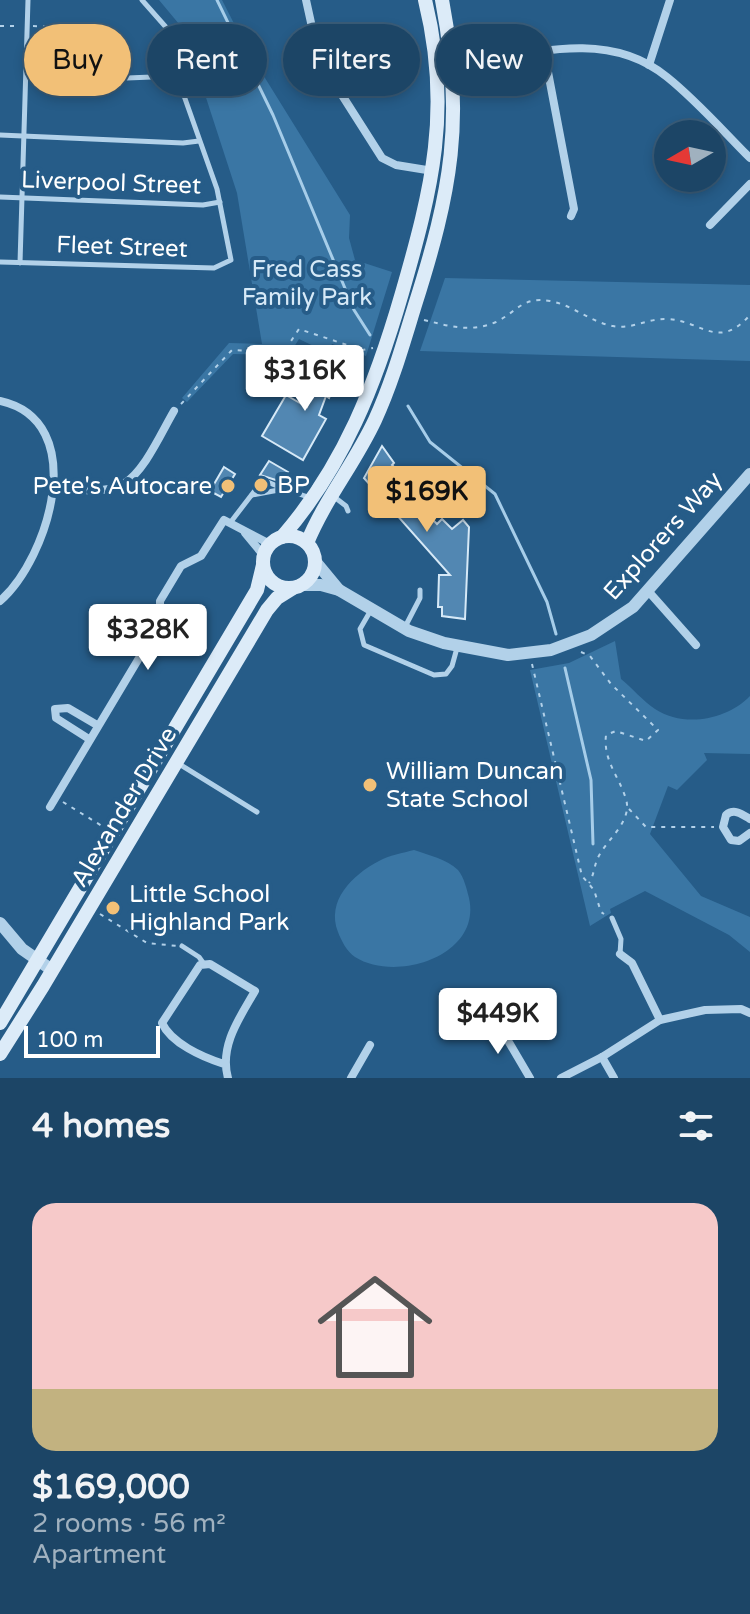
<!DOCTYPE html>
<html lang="en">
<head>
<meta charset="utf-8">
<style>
	:root { --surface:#1c4566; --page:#254c6c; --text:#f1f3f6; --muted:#a0b1bf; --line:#3a5d7a; --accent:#f2c077 }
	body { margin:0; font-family:"Varela Round",sans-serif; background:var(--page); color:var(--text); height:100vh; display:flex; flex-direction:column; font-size:30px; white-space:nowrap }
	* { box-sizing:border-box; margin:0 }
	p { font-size:26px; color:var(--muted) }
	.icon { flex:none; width:44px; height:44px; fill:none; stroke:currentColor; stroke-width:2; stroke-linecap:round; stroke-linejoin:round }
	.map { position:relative; height:1078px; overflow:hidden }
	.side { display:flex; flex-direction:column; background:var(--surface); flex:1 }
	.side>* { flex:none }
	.hud { position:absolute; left:24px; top:24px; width:702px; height:72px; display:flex; gap:16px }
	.needle { width:52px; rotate:261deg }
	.tools { position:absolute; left:654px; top:120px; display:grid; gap:16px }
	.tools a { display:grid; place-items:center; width:72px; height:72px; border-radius:50%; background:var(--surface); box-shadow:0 4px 12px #0003,0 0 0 2px var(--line); font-size:40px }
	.scale { position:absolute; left:24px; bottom:20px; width:136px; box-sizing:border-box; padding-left:8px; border:4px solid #fff; border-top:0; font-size:22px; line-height:28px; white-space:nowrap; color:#fff; -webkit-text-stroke:6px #265c88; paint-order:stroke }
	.price { position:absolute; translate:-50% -68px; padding:0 18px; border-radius:8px; background:#fff; color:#222; font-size:26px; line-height:52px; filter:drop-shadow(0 2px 4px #0008) }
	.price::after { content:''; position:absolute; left:50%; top:48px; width:24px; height:18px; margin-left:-12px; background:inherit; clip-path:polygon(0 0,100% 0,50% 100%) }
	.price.selected { background:var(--accent); color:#111 }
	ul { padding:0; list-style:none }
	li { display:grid; align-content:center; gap:16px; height:424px; padding:0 32px }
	li span { display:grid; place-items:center; height:248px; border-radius:24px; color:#555 }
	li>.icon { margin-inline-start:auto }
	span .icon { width:144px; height:144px; fill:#fffc; stroke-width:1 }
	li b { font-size:34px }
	h2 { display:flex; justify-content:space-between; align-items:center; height:96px; padding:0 32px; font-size:34px }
	.chip { padding:0 28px; border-radius:36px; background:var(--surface); box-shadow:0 4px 12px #0003,0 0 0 2px var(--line); font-size:28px; line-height:72px }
	.chip.selected { background:var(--accent); color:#111 }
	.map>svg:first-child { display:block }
	.green { fill:#3a76a4 }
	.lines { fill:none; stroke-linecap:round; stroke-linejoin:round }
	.stream { stroke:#a6cde9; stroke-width:3 }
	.building { fill:#5287b2; stroke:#d6e9f7; stroke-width:2 }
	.path { stroke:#b2d1e9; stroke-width:2; stroke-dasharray:4 6; stroke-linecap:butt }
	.service { stroke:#b2d1e9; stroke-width:5 }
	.minor { stroke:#b2d1e9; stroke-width:8 }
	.tertiary { stroke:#b2d1e9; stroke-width:12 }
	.secondary { stroke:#dcebf8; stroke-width:14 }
	.poi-dot { fill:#f2c077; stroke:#265c88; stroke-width:3 }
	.labels { text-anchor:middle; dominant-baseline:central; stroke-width:8; stroke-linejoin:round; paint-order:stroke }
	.street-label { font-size:24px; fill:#fff; stroke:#265c88 }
	.park-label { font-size:24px; fill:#d6e9f7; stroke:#265c88 }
	.poi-label { font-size:24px; fill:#fff; stroke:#265c88; text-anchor:start }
</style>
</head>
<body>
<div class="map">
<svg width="750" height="1078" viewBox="0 0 750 1078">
	<rect width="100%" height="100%" fill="#265c88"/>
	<!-- green -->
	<g class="green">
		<path d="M159,0h63l25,49 103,166 -1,23 6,22 37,12 -26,84 -34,-12 -4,9 -29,-14 -25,40h-4v-24l-37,-1 -46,48 -5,-4 47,-55 33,1 -25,-151 -53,-163z"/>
		<path d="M445,278l305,7v76l-330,-10z"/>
		<path d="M615,641l6,38c11,9 22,22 34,30 29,19 72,11 95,-13v58l-46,-1 3,7 -30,30 -9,-4 -18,48 51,62 49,21v35l-21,-17 -84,-44 -35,18 1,4 -21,13 -60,-256 39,-7z"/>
		<path d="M414,850c14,5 33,9 44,20 6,7 9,20 11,28 13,58 -73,85 -114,59 -8,-5 -14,-17 -17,-25 -12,-31 14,-57 41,-71 10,-6 24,-8 35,-11z"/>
	</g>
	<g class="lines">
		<!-- stream -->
		<g class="stream">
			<path d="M217,0l56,115 81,195 16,25"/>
			<path d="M408,406l22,36 65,52 52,108 9,32"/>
			<path d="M565,668l26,112 2,64"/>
		</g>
	</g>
	<!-- building -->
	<g class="building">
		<path d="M327,355l17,7 -6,14 10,4 -6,15 -10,-4 -3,7 -3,-2 -7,19 7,4 -23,41 -41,-24 24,-41 21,12z"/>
		<path d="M382,446l12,17 -2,2 16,17 -6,6 35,36 5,-5 10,10 11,-9 6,7 -4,92 -23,-3v-9h-4l1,-32h11l-86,-97z"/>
		<path d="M269,461l19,11 -6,10 -22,-7z"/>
		<path d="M224,467l11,7 -14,23 -11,-6z"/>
	</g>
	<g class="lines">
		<!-- path -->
		<g class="path">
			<path d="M0,26h19"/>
			<path d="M33,26l38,2"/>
			<path d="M424,320c25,6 47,13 72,2 21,-10 26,-26 54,-21 23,4 40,21 63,25 18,4 35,-8 54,-7 36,2 51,32 83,-4"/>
			<path d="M181,404l51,-54 51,3 16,-24 63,21 11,-2"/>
			<path d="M581,652l9,4 21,28 47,46 -12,11 -30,-10 -10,4c-3,26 13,41 20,64 7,24 -22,42 -29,61 -3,7 -3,15 -8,23"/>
			<path d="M532,664l50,212 12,14 7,22 3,2"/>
			<path d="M63,802l39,24"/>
			<path d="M629,809l17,18h68"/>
			<path d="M100,914l47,29 30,3"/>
		</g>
		<!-- service -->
		<g class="service">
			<path d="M76,29l13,6 33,40 5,3 50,-2"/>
			<path d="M0,135l183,8 16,-2"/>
			<path d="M0,197l203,8 17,-3"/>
			<path d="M0,262l214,6 17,-8 -14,-71 -40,-113 -5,-42 -30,-34"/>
			<path d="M20,263l8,-263"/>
			<path d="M252,495l32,-6 24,8"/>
			<path d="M333,496l13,10 2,5"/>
			<path d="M230,523l33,-43 21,9"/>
			<path d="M371,610l-11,19 4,16 70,30 12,-1 6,-8 5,-18"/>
			<path d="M405,627l15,-29v-8"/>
			<path d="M176,762l81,50"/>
			<path d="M612,918l9,21 -1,15"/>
			<path d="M182,946l17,11 5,7"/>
		</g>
		<!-- minor -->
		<g class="minor">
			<path d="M306,0l13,59 63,99 14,7 37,6"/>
			<path d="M544,51l30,158 -3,7"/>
			<path d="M649,65l21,-65"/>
			<path d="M449,68c72,-11 155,-43 218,9 30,24 56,54 83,81"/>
			<path d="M710,225l40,-41"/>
			<path d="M0,401c91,20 49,157 0,200"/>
			<path d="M52,488c22,1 50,7 71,-4 21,-11 39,-53 51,-73"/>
			<path d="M245,533l19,23"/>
			<path d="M649,592l47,53"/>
			<path d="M89,739l-33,-21 -1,-9 13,-1 29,17"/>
			<path d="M50,807l110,-184v-22l21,-35 20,-10 23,-36 46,24"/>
			<path d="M750,819c-8,-5 -16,-11 -24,-4l-3,12 8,13 8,1 11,-8"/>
			<path d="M620,954l12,9 28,57"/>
			<path d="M494,1017l36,61"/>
			<path d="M602,1057l12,21"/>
			<path d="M224,1064c-22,-7 -53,-21 -62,-41l38,-58 10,-1 45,27c-15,26 -36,55 -27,87"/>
			<path d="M351,1078l19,-33"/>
			<path d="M561,1078l41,-21 58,-37 45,-10 36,-1 9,4"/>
		</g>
		<!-- tertiary -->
		<g class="tertiary">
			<path d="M315,561l24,29"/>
			<path d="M300,585h21l18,5 70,41 35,12 64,12 43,-5 40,-15 42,-28 117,-133"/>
			<path d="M0,923l22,26 30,21"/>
		</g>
		<!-- secondary -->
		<g class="secondary">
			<circle cx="289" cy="562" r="26"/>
			<path d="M282,537c62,-71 94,-154 120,-244 30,-104 50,-184 23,-293"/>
			<path d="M307,543c18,-44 48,-80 68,-123 17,-37 28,-76 40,-115 36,-113 50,-186 27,-305"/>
			<path d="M0,1023l257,-433 6,-25"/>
			<path d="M0,1054l43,-68 224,-376 10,-12 16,-10"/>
		</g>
	</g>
	<!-- markers -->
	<g class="poi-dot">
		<circle cx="261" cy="485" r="8"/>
		<circle cx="228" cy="486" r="8"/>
		<circle cx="370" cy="785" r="8"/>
		<circle cx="113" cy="908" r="8"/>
	</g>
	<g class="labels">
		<!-- street labels -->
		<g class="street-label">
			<text transform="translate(111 183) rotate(2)">Liverpool Street</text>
			<text transform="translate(122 247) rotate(2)">Fleet Street</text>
			<text transform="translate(663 536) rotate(-48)">Explorers Way</text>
			<text transform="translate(124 807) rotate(-59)">Alexander Drive</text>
		</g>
		<!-- park labels -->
		<g class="park-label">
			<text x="307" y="269">Fred Cass<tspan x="307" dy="28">Family Park</tspan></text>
		</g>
		<!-- poi labels -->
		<g class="poi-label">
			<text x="277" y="485">BP</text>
			<text x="212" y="486" text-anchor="end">Pete's Autocare</text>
			<text x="386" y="771">William Duncan<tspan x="386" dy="28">State School</tspan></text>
			<text x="129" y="894">Little School<tspan x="129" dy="28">Highland Park</tspan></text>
		</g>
	</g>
</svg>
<div class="tools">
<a><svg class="needle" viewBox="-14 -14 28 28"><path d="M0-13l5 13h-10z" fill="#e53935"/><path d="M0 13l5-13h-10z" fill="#a0b1bf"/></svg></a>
</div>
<div class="scale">100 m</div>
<b class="price" style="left:305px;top:413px">$316K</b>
<b class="price selected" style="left:427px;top:534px">$169K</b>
<b class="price" style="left:148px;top:672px">$328K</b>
<b class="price" style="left:498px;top:1056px">$449K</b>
<div class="hud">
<a class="chip selected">Buy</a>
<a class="chip">Rent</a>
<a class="chip">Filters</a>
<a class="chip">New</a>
</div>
</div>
<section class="side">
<h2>4 homes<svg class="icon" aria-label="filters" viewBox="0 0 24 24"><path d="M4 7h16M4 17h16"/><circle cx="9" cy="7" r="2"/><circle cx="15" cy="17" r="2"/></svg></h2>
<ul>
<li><span style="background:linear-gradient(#f6c9c9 75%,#c2b280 0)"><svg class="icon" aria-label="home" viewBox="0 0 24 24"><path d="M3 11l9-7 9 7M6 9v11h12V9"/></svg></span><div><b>$169,000</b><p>2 rooms · 56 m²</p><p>Apartment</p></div></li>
</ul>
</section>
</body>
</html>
